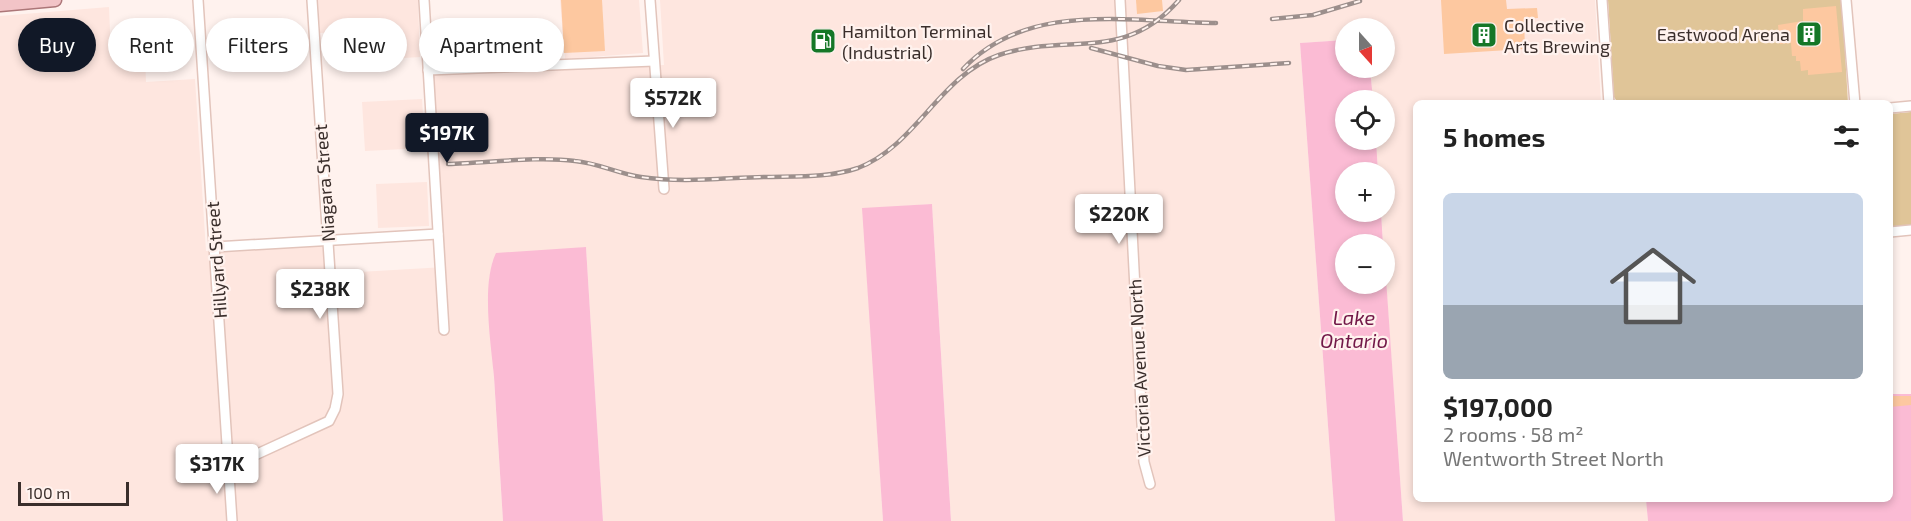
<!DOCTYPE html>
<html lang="en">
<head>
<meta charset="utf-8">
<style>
	:root { --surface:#fff; --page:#f6f6f6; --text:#222; --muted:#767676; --accent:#111827 }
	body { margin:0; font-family:"Exo 2",sans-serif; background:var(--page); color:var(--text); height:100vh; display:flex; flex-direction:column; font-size:22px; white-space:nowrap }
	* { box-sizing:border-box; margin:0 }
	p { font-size:20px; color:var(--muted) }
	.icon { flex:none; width:33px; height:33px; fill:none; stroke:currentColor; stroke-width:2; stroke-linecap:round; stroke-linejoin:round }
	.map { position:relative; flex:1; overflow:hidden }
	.side { position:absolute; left:1413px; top:100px; width:480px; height:402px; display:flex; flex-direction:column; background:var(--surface); border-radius:9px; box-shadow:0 3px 9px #0003 }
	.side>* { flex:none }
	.banner { position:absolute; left:18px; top:18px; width:570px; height:54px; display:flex; gap:12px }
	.needle { width:39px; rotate:159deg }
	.fabs { position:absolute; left:1335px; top:18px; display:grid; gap:12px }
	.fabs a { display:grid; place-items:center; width:60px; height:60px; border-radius:50%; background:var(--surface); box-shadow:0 3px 9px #0003; font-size:30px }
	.scale { position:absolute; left:18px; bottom:15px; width:111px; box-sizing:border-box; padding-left:6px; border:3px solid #3a2e2b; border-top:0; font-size:16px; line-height:21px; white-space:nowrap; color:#3a2e2b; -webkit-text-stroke:4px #fff2ee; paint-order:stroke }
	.price { position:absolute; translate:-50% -51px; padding:0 14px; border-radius:6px; background:#fff; color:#222; font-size:20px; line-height:39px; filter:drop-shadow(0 2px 3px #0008) }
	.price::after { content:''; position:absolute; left:50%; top:36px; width:18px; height:14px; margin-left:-9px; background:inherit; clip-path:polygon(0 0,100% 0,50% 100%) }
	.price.current { background:var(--accent); color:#fff }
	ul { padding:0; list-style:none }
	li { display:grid; align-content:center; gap:12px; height:318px; padding:0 30px }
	li span { display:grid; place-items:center; height:186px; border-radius:9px; color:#555 }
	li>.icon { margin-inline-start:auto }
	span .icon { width:108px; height:108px; fill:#fffc; stroke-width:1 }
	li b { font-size:26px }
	h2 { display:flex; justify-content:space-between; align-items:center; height:72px; padding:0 30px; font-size:26px }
	.pill { padding:0 21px; border-radius:27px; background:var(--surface); box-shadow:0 3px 9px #0003; font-size:21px; line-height:54px }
	.pill.current { background:var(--accent); color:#fff }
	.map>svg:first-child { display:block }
	.built { fill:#fee6df }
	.green { fill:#e0c598 }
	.water { fill:#fbbbd4 }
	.building { fill:#fdc8a0 }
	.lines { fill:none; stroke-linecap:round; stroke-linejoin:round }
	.minor-casing { stroke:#e2c4bb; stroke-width:12 }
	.major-casing { stroke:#ac7678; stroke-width:15 }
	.minor { stroke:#fff; stroke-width:9 }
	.major { stroke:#f2c4c7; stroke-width:12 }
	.rail-casing { stroke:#9c8f8c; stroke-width:4.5 }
	.rail { stroke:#fff2ee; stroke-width:2; stroke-dasharray:7; stroke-linecap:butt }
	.labels { text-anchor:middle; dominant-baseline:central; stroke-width:4.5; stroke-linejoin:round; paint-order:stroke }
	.poi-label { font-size:18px; fill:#3a2e2b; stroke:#fff2ee; text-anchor:start }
	.street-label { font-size:18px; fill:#3a2e2b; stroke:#fff2ee }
	.water-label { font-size:20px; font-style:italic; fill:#721848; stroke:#fff2ee }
</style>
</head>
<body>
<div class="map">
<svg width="1911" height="521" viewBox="0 0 1911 521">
	<rect width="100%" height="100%" fill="#fff2ee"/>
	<!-- built -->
	<g class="built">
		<path d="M318,0h100l2,57 -49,3 -2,-29 -49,2z"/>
		<path d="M560,0h79l4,53 -78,6z"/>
		<path d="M660,0h935l6,103 -185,1v396h230l2,21h-245l-22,-309h3v-40h-6l-2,-32h8v-40h-11l-3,-32h14v-40h-38l-1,12 -45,3 35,478h-384l-19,-317 -69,5 20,312h-280l-17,-274 -93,13 -4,19 1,37 13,205h-503v-505l109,-9 2,50 34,-1 1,26 49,-3 11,172 116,-7 3,30 120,-7 -12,-193 231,-9z"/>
		<path d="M422,99l3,49 -60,3 -3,-49z"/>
		<path d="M427,182l2,44 -51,2 -2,-44z"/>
	</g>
	<!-- green -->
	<g class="green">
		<path d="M1608,0h234l6,103h-230l-4,-6z"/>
		<path d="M1911,112v114l-21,1v-113z"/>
	</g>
	<!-- water -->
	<g class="water">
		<path d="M1345,40l1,28h24l3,32h-27v40h30l2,32h-32v40h35l2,32h-37v40h38l1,-20 18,257h-68l-35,-478z"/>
		<path d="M932,204l19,317h-68l-21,-313z"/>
		<path d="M586,247l17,274h-100c-3,-48 -6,-96 -9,-144 -3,-34 -13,-93 2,-124z"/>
		<path d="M1890,394h21v127h-263l-2,-21h244z"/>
	</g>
	<!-- building -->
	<g class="building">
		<path d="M561,0h41l3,51 -41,2z"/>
		<path d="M1136,0h26l1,11 -26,3z"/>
		<path d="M1441,0h65l1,9 30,-1 1,10 -14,1 1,30 -81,5z"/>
		<path d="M1836,6l6,66 -34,3v-5l-7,1 -1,-10h-4v-5h-4l-1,-13 -11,1 -2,-19 25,-4v-12z"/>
		<path d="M1890,396h21v9l-21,2z"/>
	</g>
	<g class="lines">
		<!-- minor casing -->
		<g class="minor-casing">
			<g id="minor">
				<path d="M198,0l34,521"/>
				<path d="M424,0l20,330"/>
				<path d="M650,0l14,189"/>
				<path d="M1120,0l24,462 6,22"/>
				<path d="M1602,0l7,104"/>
				<path d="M1846,0l9,104"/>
				<path d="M428,70l226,-9"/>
				<path d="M1890,108l21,-2"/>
				<path d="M1890,232l21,-2"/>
				<path d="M215,247l223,-13"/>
				<path d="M229,467l100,-46 6,-12 3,-15 -26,-394"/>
			</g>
		</g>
		<!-- major casing -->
		<g class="major-casing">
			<path id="major" d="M0,5l55,-5"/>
		</g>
		<!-- minor -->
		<use href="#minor" class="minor"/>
		<!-- major -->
		<use href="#major" class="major"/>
		<!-- rail casing -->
		<g class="rail-casing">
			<g id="rail">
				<path d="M1272,19l41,-4 47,-14"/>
				<path d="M1091,48l67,18 28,4 103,-7"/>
				<path d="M963,69c65,-69 167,-47 253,-46"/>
				<path d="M448,164c40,-1 89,-8 127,-3 23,2 44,13 66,16 41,6 82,1 123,0 30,-1 65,1 94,-9 58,-22 82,-93 141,-113 69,-23 124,9 180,-55"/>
			</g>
		</g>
		<!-- rail -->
		<use href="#rail" class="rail"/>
	</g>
	<!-- icons -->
	<defs>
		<g id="building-square" transform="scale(1.35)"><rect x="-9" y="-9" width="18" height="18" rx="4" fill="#157727" stroke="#fff2ee"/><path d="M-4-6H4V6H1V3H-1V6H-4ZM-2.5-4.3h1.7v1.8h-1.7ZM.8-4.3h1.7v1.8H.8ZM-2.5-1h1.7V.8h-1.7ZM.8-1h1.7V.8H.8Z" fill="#fff"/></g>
		<g id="fuel-square" transform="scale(1.35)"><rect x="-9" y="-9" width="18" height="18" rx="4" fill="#157727" stroke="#fff2ee"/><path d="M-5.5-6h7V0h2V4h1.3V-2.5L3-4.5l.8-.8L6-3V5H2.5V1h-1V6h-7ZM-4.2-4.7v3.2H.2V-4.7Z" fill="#fff"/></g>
	</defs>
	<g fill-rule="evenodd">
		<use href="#building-square" x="1809" y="34"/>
		<use href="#building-square" x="1484" y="35"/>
		<use href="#fuel-square" x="823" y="41"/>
	</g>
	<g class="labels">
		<!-- poi labels -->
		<g class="poi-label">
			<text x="1504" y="25">Collective<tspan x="1504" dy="21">Arts Brewing</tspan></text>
			<text x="842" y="31">Hamilton Terminal<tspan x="842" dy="21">(Industrial)</tspan></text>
			<text x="1790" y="34" text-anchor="end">Eastwood Arena</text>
		</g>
		<!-- street labels -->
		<g class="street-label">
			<text transform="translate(324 183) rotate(-94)">Niagara Street</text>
			<text transform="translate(216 260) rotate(-94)">Hillyard Street</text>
			<text transform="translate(1139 368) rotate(-93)">Victoria Avenue North</text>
		</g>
		<!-- water labels -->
		<g class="water-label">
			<text x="1354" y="317">Lake<tspan x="1354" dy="23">Ontario</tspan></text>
		</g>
	</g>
</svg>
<div class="fabs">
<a><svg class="needle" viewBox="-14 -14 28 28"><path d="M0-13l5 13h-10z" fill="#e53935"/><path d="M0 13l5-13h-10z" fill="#767676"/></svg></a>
<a><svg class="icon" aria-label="locate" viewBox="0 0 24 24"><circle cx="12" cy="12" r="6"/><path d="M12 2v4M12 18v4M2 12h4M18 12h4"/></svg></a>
<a>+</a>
<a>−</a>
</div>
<div class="scale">100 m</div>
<b class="price" style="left:673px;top:129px">$572K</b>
<b class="price current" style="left:447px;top:164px">$197K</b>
<b class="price" style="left:1119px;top:245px">$220K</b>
<b class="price" style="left:320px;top:320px">$238K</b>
<b class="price" style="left:217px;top:495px">$317K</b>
<div class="banner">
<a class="pill current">Buy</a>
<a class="pill">Rent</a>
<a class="pill">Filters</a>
<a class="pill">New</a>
<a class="pill">Apartment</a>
</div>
<section class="side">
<h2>5 homes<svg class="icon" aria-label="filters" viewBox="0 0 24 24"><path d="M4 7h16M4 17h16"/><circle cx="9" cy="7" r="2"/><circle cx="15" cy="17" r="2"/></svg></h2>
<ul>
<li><span style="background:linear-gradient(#c9d6e8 60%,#9aa5b1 0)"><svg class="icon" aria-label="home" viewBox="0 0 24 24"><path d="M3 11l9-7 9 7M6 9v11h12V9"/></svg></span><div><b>$197,000</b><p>2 rooms · 58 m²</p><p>Wentworth Street North</p></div></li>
</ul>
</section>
</div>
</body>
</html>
